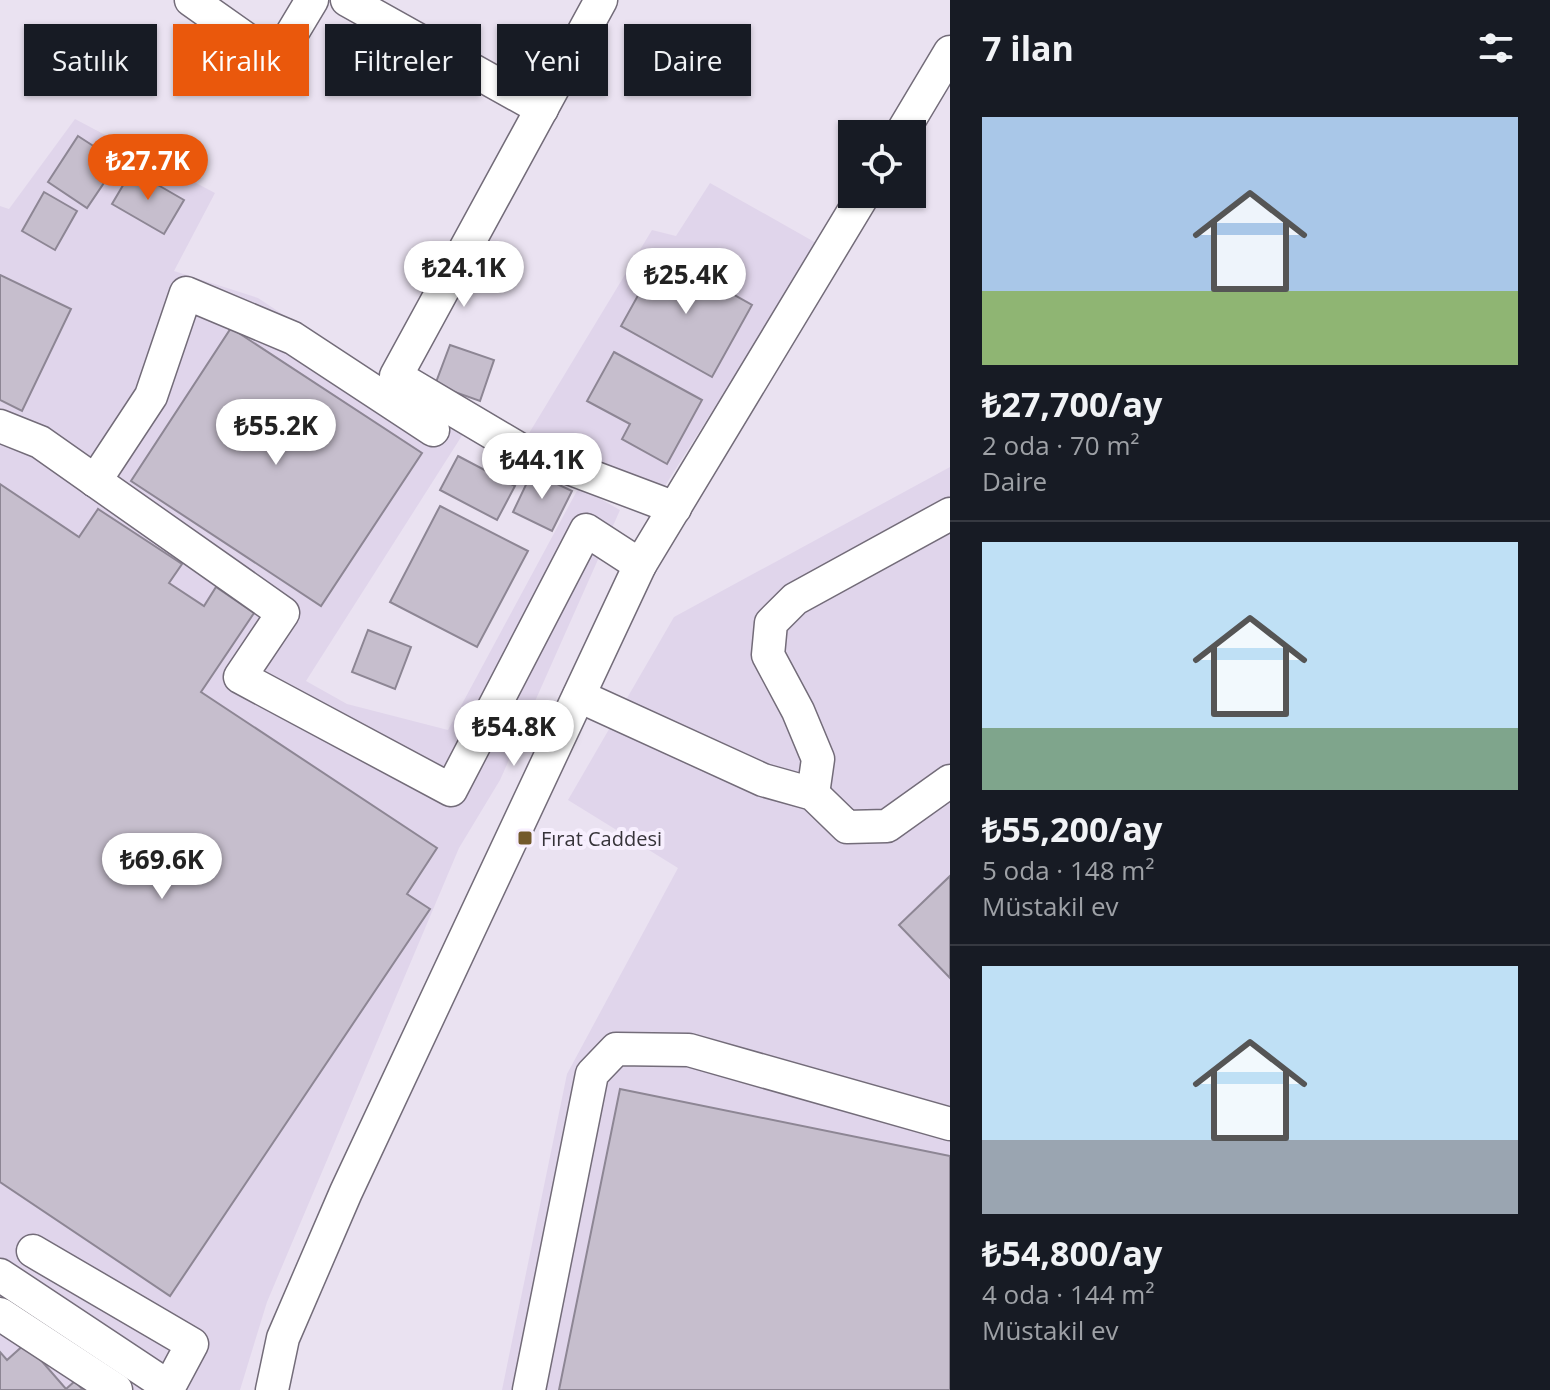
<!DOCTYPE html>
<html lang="tr">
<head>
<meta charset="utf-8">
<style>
	:root { --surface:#171b24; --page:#242831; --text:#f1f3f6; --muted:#9ea1a6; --line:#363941; --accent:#ea580c }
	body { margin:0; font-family:"Open Sans",sans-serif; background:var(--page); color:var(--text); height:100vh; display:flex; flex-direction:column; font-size:30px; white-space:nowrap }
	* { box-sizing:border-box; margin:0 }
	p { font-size:26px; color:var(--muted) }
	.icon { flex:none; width:44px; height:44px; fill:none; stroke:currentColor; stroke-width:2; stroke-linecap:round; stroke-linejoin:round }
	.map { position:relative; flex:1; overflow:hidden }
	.side { display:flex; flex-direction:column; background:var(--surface); width:600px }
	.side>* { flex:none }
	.hud { position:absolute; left:24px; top:24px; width:760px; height:72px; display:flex; gap:16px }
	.fabs { position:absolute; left:838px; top:120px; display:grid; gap:16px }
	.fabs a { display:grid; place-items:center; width:88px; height:88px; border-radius:0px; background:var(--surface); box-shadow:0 2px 6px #0004; font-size:40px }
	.price { position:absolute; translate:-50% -68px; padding:0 18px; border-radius:28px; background:#fff; color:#222; font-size:26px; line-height:52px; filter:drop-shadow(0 2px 4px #0008) }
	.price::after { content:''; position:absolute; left:50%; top:48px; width:24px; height:18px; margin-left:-12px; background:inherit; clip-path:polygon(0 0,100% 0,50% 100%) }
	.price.selected { background:var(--accent); color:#fff }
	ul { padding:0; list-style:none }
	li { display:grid; align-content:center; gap:16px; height:424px; padding:0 32px }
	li+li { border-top:2px solid var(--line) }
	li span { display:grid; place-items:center; height:248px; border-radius:0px; color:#555 }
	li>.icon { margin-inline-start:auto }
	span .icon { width:144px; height:144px; fill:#fffc; stroke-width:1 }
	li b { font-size:34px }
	h2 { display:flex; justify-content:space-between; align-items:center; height:96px; padding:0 32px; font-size:34px }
	.chip { padding:0 28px; border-radius:0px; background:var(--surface); box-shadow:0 2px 6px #0004; font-size:28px; line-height:72px }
	.chip.selected { background:var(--accent); color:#fff }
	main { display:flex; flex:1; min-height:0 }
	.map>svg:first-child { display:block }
	.built { fill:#e0d5eb }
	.building { fill:#c6becd; stroke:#8d8694; stroke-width:2 }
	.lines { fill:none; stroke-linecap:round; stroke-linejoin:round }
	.minor-casing { stroke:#736c79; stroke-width:35 }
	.minor { stroke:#fff; stroke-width:32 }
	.poi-dot { fill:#735a2b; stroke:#f7effe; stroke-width:3 }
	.labels { text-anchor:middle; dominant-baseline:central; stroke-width:8; stroke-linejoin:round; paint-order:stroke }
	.poi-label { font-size:20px; fill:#363339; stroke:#f7effe; text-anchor:start }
</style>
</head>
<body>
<main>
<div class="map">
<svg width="950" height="1390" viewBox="0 0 950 1390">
	<rect width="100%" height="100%" fill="#eae2f1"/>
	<!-- built -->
	<g class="built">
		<path d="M75,119l140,74 -41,78 84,27 205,136 -157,247 41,23 101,26 131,-243 41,23 -120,270 -41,68 -192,454 -27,88h-240v-1184l9,3z"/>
		<path d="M710,183l108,61 -155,245 -92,-40 -43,-14 124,-205 24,6z"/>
		<path d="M950,467v923h-448l65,-316 111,-206 -110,-68 106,-183z"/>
	</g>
	<!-- building -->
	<g class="building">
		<path d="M78,136l40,26 -31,46 -39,-26z"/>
		<path d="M132,170l52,30 -20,34 -52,-30z"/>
		<path d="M44,192l33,19 -22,39 -33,-19z"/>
		<path d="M661,254l91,51 -40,72 -91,-51z"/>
		<path d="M0,275l71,34 -49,102 -22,-11z"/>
		<path d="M231,328l191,125 -101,153 -190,-125z"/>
		<path d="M450,345l44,15 -14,41 -45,-16z"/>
		<path d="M614,352l88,48 -35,64 -45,-25 8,-15 -43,-23z"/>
		<path d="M458,456l57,30 -18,34 -57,-30z"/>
		<path d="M532,472l40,19 -20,40 -39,-19z"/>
		<path d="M0,484l79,53 19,-28 84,55 -13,19 35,23 12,-19 38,26 -53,79 236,156 -30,46 23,15 -260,387 -170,-114z"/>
		<path d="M440,506l88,45 -51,96 -87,-45z"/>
		<path d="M368,630l43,17 -16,42 -43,-17z"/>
		<path d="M950,876v102l-51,-53z"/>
		<path d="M620,1089l330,67v234h-391z"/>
		<path d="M26,1343l40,46 9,-8 8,9h-83v-38l7,8z"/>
	</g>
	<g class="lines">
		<!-- minor casing -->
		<g class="minor-casing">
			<g id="minor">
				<path d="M191,0l85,60 36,-60"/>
				<path d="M347,0l195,109"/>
				<path d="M601,0l-205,376 125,74 154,58"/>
				<path d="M901,134l49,-82"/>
				<path d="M0,426l40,16 243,171 -43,64 211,113 135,-260 54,35"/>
				<path d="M95,481l56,-85 35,-103 107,45 140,92"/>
				<path d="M579,696l184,84 50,14 34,33 40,-1 63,-45"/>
				<path d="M813,794l5,-35 -20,-48 -30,-56 3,-32 24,-24 155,-85"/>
				<path d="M0,1275l169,112 23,-43 -159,-93"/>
				<path d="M0,1314l116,76"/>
				<path d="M272,1390l11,-52 63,-146 294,-627 224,-371"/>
				<path d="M529,1390l63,-316 24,-25 73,1 261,74"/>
			</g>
		</g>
		<!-- minor -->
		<use href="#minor" class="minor"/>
	</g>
	<!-- markers -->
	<rect class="poi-dot" x="517" y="830" width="16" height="16" rx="4"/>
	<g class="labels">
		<!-- poi labels -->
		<g class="poi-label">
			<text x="541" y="838">Fırat Caddesi</text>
		</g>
	</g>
</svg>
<div class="fabs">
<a><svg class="icon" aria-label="locate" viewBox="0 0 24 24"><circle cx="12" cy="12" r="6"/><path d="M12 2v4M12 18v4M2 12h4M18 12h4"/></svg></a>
</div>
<b class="price selected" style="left:148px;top:202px">₺27.7K</b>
<b class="price" style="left:464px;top:309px">₺24.1K</b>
<b class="price" style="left:686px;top:316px">₺25.4K</b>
<b class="price" style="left:276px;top:467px">₺55.2K</b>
<b class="price" style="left:542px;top:501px">₺44.1K</b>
<b class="price" style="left:514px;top:768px">₺54.8K</b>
<b class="price" style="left:162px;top:901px">₺69.6K</b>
<div class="hud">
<a class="chip">Satılık</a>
<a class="chip selected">Kiralık</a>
<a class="chip">Filtreler</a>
<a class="chip">Yeni</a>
<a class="chip">Daire</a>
</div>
</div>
<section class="side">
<h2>7 ilan<svg class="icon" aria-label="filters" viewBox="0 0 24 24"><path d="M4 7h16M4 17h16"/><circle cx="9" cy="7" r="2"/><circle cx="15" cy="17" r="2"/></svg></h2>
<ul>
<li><span style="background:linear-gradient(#a9c7e8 70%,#8fb573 0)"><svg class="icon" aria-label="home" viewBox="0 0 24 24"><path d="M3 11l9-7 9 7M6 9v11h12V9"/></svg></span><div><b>₺27,700/ay</b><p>2 oda · 70 m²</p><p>Daire</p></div></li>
<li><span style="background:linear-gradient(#bfe0f5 75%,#7fa58c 0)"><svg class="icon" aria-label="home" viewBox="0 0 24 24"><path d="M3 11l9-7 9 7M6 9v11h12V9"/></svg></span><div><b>₺55,200/ay</b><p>5 oda · 148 m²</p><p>Müstakil ev</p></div></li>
<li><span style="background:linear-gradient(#bfe0f5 70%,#9aa5b1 0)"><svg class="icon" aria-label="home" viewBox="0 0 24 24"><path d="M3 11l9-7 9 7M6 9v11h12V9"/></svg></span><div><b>₺54,800/ay</b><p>4 oda · 144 m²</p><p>Müstakil ev</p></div></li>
</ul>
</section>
</main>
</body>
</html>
